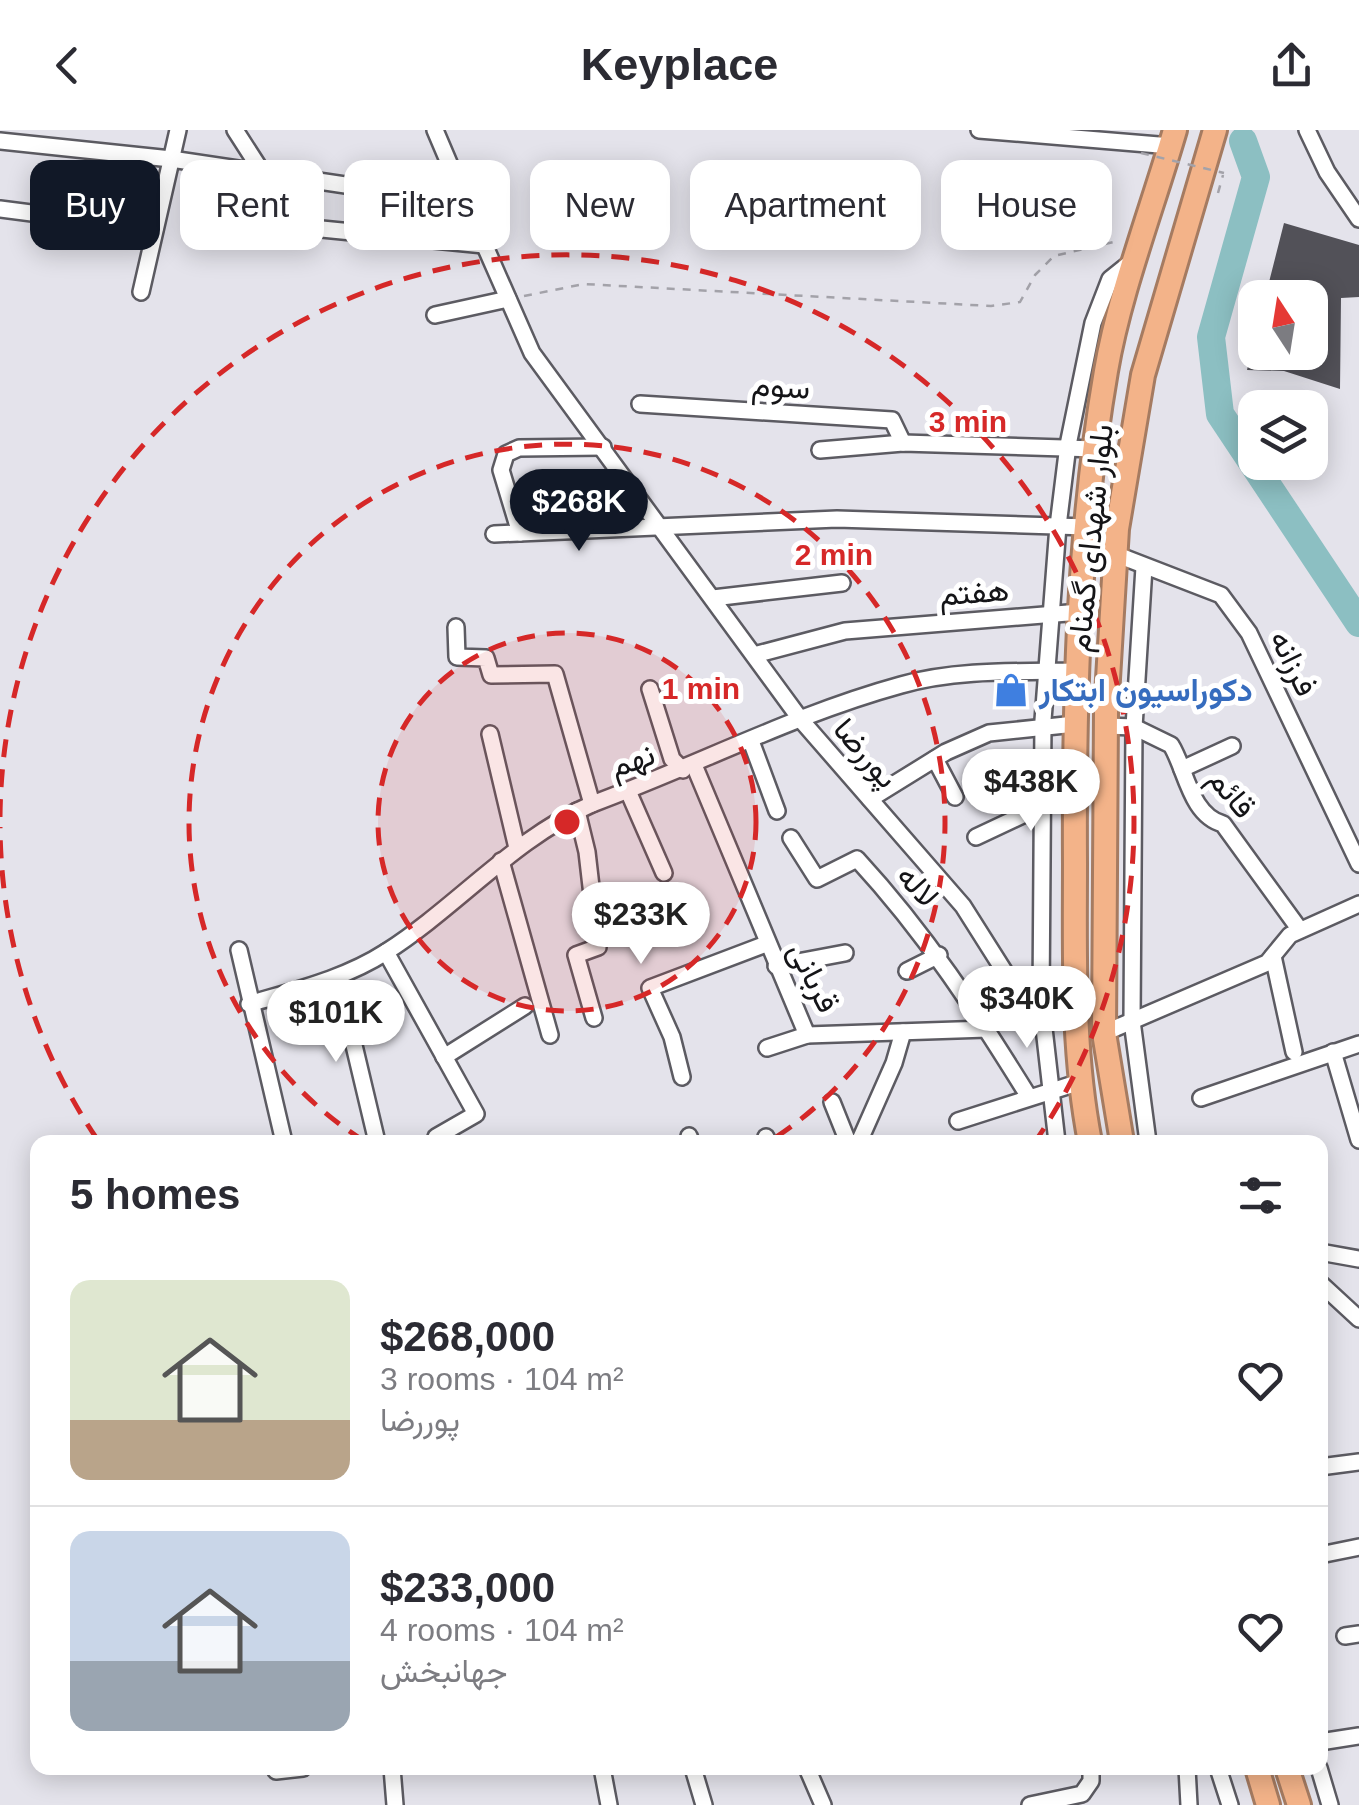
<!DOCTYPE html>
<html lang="en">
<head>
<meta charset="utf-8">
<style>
	:root { --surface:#fff; --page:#f7f7f7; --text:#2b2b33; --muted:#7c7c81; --line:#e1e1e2; --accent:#111827 }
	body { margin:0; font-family:Arial,Vazirmatn,sans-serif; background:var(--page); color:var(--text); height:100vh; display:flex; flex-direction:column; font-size:38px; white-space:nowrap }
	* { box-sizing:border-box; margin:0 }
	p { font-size:32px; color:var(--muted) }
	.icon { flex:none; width:55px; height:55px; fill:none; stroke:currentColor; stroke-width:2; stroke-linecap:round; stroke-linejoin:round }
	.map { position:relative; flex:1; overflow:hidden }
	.drawer { position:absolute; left:30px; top:1005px; width:1298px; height:640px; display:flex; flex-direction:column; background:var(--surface); border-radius:20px; box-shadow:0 5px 25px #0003 }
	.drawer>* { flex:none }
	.guide { position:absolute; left:30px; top:30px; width:1300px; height:90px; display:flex; gap:20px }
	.needle { width:65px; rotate:348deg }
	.tools { position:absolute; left:1238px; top:150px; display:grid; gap:20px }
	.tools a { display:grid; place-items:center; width:90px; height:90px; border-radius:20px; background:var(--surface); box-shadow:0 5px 25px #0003; font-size:50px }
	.price { position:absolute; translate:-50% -85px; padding:0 22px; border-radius:35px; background:#fff; color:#222; font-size:32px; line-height:65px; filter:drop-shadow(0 2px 5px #0008) }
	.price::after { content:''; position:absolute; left:50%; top:60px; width:30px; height:22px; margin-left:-15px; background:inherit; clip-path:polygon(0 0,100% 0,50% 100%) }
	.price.current { background:var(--accent); color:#fff }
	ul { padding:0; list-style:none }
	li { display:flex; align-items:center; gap:30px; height:250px; padding:0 40px }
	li+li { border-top:2px solid var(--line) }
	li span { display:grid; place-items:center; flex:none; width:280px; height:200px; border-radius:20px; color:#555 }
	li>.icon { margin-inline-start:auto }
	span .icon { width:120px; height:120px; fill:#fffc; stroke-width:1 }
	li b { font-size:42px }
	h2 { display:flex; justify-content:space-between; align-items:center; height:120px; padding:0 40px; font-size:42px }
	.chip { padding:0 35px; border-radius:20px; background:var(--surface); box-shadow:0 5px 25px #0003; font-size:35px; line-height:90px }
	.chip.current { background:var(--accent); color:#fff }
	header { display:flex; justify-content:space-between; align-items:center; height:130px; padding:0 40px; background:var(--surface); font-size:45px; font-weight:800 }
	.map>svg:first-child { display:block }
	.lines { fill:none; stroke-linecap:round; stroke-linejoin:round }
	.river { stroke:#8cbfc2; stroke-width:28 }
	.building { fill:#525158 }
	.minor-casing { stroke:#5c5b62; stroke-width:20 }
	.highway-casing { stroke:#a57b61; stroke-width:28 }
	.path { stroke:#a3a2a9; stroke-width:2.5; stroke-dasharray:8 8; stroke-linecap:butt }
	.minor { stroke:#fff; stroke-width:15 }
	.highway { stroke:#f3b389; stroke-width:22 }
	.path-bridge { stroke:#a3a2a9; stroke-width:2.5; stroke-dasharray:8 8; stroke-linecap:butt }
	.ring { fill:none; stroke:#d62828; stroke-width:5; stroke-dasharray:18 12 }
	.labels { text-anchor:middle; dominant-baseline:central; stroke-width:10; stroke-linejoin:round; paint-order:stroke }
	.street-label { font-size:32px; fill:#141417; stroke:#fff }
	.shop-label { font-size:32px; font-weight:bold; fill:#366cbe; stroke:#fff; text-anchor:start }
	.centre { fill:#d62828; stroke:#fff; stroke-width:5 }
	.ring-label { font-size:30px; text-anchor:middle; font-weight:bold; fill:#d62828; stroke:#fff; stroke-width:10; stroke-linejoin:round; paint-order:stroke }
</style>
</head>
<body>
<header><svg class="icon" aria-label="back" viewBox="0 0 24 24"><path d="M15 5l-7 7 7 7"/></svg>Keyplace<svg class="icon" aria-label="share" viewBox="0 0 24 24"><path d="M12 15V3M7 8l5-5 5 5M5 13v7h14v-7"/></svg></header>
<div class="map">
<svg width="1359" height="1675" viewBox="0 0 1359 1675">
	<rect width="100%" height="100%" fill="#e4e3eb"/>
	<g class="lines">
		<!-- river -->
		<path class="river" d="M1243,11l13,36 -45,160 9,77 139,209"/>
	</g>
	<!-- building -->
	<path class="building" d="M1284,93l75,22v52l-18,1 -1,91 -56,-18 -37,-1 4,-18h59v-54h-45z"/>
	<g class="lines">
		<!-- minor casing -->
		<g class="minor-casing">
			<g id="minor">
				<path d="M235,0l29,45"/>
				<path d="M435,0l31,73"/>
				<path d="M979,0l192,16"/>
				<path d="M1307,0l20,42 32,47"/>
				<path d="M0,11l171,18 295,44 66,150 269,367 162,186 50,79 28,17"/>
				<path d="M0,79l155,20"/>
				<path d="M281,95l203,20"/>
				<path d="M141,162l37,-162"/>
				<path d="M435,185l73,-16"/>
				<path d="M640,274l252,16 11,23"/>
				<path d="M820,320l83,-7 193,6"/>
				<path d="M520,403l-19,-63 5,-16 13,-6 84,-1"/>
				<path d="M494,404l343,-15 250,8"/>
				<path d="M1115,424l106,41 28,38 110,231"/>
				<path d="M1144,437l-10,160 -2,294 16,121"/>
				<path d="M713,468l129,-15"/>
				<path d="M456,497l1,30 29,1 5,17 64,-1 37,130"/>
				<path d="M754,525l91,-24 235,-19"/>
				<path d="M650,559l22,70 11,11"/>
				<path d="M1106,596l28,1 37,18c15,24 19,70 52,79l77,106"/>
				<path d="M490,604l27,114"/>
				<path d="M751,611l26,70"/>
				<path d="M935,629l20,38"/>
				<path d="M694,635l113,270 180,-6"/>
				<path d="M1182,639l50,-23"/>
				<path d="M628,661l36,82"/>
				<path d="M870,669l76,-47 43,-19 86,-9"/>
				<path d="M577,681l10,41 11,95 -22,8 18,63"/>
				<path d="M976,707l68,-32 31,-7"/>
				<path d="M791,708l26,41 40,-20c70,76 118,151 172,238"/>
				<path d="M501,731l49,174"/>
				<path d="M239,820l45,192"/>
				<path d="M386,822l90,162 -40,23"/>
				<path d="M1273,826l21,96"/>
				<path d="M776,836l69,-13"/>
				<path d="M907,841l32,-16"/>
				<path d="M338,848l39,164"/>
				<path d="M249,874c47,-14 95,-25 137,-52 72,-46 127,-113 206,-148 103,-38 203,-90 309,-119 56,-16 119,-13 176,-14"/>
				<path d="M1104,903l163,-70 23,-28 69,-31"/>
				<path d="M767,918l40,-13"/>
				<path d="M1333,922l26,88"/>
				<path d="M444,927l81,-51"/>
				<path d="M682,947l-10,-40 -22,-49 116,-44"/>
				<path d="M1201,968l158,-54"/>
				<path d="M832,972l16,40"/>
				<path d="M958,991l122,-39"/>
				<path d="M689,1006l2,6"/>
				<path d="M766,1007l2,5"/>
				<path d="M859,1012l35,-79 9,-31"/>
				<path d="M1057,1012l-16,-140 2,-282 15,-194 10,-81 25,-122 17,-44 25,-20"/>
				<path d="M1320,1122l39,7"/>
				<path d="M1320,1153l39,36"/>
				<path d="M1320,1337l39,-5"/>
				<path d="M1320,1425l39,-8"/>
				<path d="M1345,1506l14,-2"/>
				<path d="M1320,1612l39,-6"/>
				<path d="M392,1638l3,37"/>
				<path d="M602,1638l7,37"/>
				<path d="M693,1638l11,37"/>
				<path d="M807,1638l16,37"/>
				<path d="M1187,1638l2,37"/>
				<path d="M1218,1638l12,37"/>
				<path d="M1319,1638l11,37"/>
				<path d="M276,1641l27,-3"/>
				<path d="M1030,1675l52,-11 9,-13v-13"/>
			</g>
		</g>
		<!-- highway casing -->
		<g class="highway-casing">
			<g id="highway">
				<path d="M1090,1012c-18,-92 -15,-186 -15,-279 -1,-165 3,-330 31,-492 13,-77 47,-165 69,-241"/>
				<path d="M1122,1012l-18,-109 2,-321 11,-183 26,-154 72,-245"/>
				<path d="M1257,1638l11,37"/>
				<path d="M1287,1638l12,37"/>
			</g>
		</g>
		<!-- path -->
		<g class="path">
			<path d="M1218,63l5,-18"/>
			<path d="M524,166l60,-12 407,22 29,-4 15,-27 19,-19 64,-15"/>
		</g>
		<!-- minor -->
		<use href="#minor" class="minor"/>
		<!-- highway -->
		<use href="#highway" class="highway"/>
		<!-- path-bridge -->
		<path class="path-bridge" d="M1141,23l83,20"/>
	</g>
	<!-- distance rings -->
	<circle cx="567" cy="692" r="189" fill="#d62828" fill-opacity=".12"/>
	<g class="ring">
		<circle cx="567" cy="692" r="189"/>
		<path d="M364 1011A378 378 0 1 1 770 1011"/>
		<path d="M97 1009A567 567 0 0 1 0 697M0 687A567 567 0 1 1 1037 1009"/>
	</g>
	<!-- icons -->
	<defs>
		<g id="shop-bare" transform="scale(2.7)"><path d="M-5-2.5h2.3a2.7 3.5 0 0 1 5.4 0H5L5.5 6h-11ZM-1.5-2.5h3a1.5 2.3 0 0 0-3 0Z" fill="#3f7fe0" stroke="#fff" stroke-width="2.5" paint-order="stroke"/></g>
	</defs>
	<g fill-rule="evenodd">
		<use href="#shop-bare" x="1011" y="560"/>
	</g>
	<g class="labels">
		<!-- street labels -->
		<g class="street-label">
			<text transform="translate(781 256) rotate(4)">سوم</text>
			<text transform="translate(1090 408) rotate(-84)">بلوار شهدای گمنام</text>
			<text transform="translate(974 462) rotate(-4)">هفتم</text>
			<text transform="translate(1294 533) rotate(64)">فرزانه</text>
			<text transform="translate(866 623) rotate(49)">پوررضا</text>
			<text transform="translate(632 630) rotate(-20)">نهم</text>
			<text transform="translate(1232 663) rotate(50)">قائم</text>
			<text transform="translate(918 756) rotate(48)">لاله</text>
			<text transform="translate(814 847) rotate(63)">قربانی</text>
		</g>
		<!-- shop labels -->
		<g class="shop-label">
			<text x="1039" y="560">دکوراسیون ابتکار</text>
		</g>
	</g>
	<circle cx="567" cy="692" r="15" class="centre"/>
	<g class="ring-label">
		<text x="968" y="302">3 min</text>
		<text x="834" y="435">2 min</text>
		<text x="701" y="569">1 min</text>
	</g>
</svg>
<div class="tools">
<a><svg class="needle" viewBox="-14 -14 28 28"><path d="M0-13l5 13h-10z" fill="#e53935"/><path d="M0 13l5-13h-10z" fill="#7c7c81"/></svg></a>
<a><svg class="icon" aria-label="layers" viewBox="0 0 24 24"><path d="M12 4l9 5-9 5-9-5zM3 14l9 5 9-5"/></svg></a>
</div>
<b class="price current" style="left:579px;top:424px">$268K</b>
<b class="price" style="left:1031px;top:704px">$438K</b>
<b class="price" style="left:641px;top:837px">$233K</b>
<b class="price" style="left:1027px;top:921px">$340K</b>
<b class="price" style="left:336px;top:935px">$101K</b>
<div class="guide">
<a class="chip current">Buy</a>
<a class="chip">Rent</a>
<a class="chip">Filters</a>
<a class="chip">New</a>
<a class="chip">Apartment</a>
<a class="chip">House</a>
</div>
<section class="drawer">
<h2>5 homes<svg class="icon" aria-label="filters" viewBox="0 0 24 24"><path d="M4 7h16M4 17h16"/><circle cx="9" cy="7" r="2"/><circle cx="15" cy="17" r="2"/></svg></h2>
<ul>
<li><span style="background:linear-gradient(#dfe7d0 70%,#b9a48a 0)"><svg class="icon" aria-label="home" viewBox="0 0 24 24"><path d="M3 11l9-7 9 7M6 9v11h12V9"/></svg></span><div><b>$268,000</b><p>3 rooms · 104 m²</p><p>پوررضا</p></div><svg class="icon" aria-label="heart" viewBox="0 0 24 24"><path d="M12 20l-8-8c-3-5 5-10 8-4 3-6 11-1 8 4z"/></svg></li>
<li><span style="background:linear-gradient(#c9d6e8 65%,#9aa5b1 0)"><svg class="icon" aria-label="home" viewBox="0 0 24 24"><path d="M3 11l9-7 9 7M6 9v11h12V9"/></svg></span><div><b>$233,000</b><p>4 rooms · 104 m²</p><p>جهانبخش</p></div><svg class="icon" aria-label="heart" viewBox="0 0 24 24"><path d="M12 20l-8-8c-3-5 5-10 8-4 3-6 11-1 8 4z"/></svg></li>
</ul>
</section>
</div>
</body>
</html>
